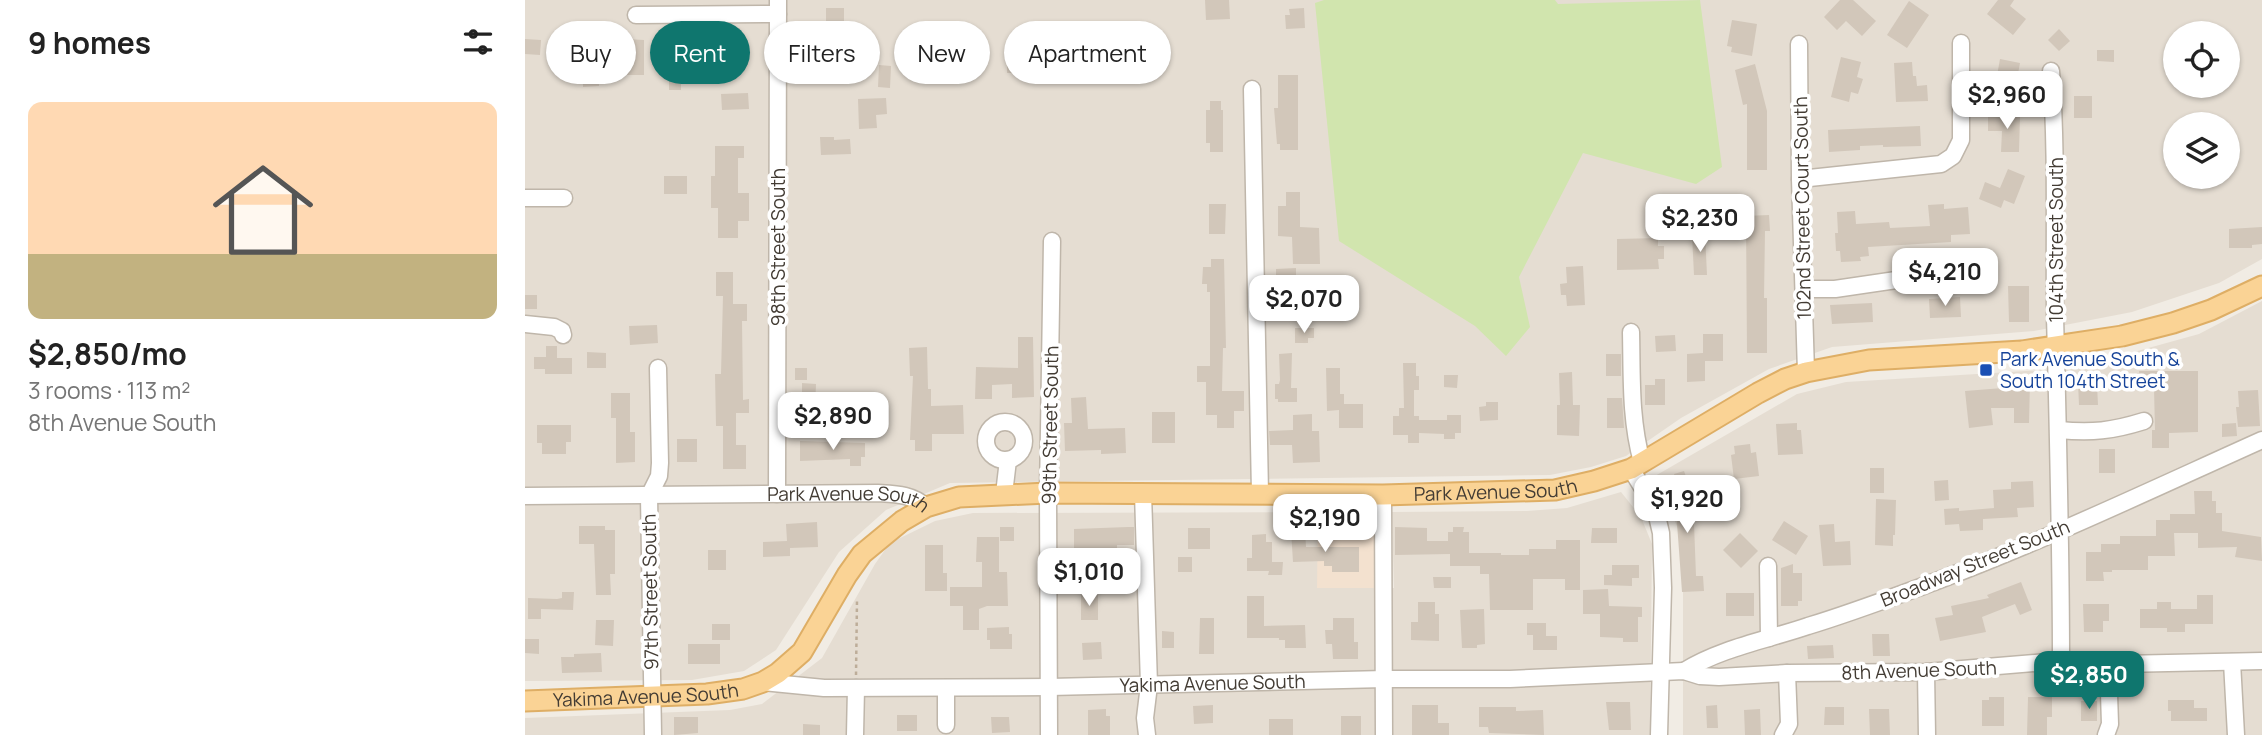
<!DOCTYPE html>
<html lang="en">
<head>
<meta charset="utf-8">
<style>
	:root { --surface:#fff; --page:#f6f6f6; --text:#222; --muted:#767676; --accent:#0f766e }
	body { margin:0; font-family:Manrope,sans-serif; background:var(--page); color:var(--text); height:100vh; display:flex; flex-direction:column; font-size:26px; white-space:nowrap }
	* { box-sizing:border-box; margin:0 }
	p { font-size:23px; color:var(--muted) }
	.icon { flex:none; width:38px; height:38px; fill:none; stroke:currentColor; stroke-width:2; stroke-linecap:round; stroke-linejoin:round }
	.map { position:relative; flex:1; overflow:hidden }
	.sheet { display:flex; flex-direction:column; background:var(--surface); width:525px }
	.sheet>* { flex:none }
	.hud { position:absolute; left:21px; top:21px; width:665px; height:63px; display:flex; gap:14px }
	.tools { position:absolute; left:1638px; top:21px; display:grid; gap:14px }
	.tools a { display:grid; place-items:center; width:77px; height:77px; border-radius:50%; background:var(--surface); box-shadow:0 2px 5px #0004; font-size:35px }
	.price { position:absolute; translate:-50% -60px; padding:0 16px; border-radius:14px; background:#fff; color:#222; font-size:23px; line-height:46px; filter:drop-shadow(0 2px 4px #0008) }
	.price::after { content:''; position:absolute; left:50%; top:42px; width:21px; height:16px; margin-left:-10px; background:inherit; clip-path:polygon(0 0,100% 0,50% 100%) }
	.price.current { background:var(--accent); color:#fff }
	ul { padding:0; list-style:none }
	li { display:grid; align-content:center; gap:14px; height:371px; padding:0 28px }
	li span { display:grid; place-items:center; height:217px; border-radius:14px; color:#555 }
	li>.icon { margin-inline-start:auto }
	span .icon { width:126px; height:126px; fill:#fffc; stroke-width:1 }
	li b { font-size:30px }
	h2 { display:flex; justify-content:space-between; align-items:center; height:84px; padding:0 28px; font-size:30px }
	.chip { padding:0 24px; border-radius:32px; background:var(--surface); box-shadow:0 2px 5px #0004; font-size:24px; line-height:63px }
	.chip.current { background:var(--accent); color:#fff }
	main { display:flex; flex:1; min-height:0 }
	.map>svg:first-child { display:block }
	.residential { fill:#e5ddd2; fill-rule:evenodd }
	.commercial { fill:#f3e1cf }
	.green { fill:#d1e5ae }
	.building { fill:#d2c7ba }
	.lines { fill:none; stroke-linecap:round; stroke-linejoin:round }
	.minor-casing { stroke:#bfb6aa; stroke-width:19 }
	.major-casing { stroke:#deae65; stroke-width:23 }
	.path { stroke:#bdad99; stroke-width:2.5; stroke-dasharray:3.5 3.5; stroke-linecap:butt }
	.minor { stroke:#fff; stroke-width:16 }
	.major { stroke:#fad395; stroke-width:19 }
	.transit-dot { fill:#1a4fb4; stroke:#fff; stroke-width:2.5 }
	.labels { text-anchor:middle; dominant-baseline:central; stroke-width:7; stroke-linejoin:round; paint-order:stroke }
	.street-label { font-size:19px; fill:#433c34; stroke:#fff }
	.transit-label { font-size:19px; fill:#164399; stroke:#fff; text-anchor:start }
</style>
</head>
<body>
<main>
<section class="sheet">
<h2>9 homes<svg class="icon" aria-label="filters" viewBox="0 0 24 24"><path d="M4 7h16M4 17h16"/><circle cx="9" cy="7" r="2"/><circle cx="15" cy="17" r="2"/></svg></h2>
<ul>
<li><span style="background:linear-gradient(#ffd9b3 70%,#c2b280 0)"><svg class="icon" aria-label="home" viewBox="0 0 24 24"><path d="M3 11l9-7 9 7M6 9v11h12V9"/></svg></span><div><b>$2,850/mo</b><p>3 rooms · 113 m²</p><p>8th Avenue South</p></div></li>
</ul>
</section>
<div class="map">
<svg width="1737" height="735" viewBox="0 0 1737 735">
	<rect width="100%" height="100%" fill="#f1ece4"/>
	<!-- residential -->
	<g class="residential">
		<path d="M0,0h1737v259l-43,24 -87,29 -98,19 -202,16 -63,22 -88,49 -55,38 -35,11 -41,8 -600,8 -64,27 -47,42 -63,98 -32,21 -52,9 -167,1zM1650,33h53v53h-53zM1650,124h53v53h-53z"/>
		<path d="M1737,301v434h-579v-192l-12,-33 -16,-34 142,-82 49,-12 230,-14 123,-34z"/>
		<path d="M1096,492l20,25 11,27 -2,191h-1125v-17l205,-8 32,-6 60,-46 53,-94 15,-21 45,-22 38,-8 345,-1v76h76l-2,-76 135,-1 40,-3z"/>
	</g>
	<!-- commercial -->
	<path class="commercial" d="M793,512l58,1v75h-59z"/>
	<!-- green -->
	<path class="green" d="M799,0h231l3,4 142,-4 22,167 -26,17 -113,-31 -64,124 11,50 -24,29 -31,-30 -136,-85 -24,-238z"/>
	<!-- building -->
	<g class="building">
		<path d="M680,0h24l1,19 -24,1z"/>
		<path d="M1315,0h13l23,21 -14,15 -16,-15 -9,9 -13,-13z"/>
		<path d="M1473,0h16l-4,6 16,13 -13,16 -26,-21z"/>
		<path d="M1384,1l20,14 -22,33 -20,-13z"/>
		<rect x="301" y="8" width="18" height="13"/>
		<path d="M779,8l1,20 -19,1 -1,-14h5l-1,-6z"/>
		<path d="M1207,20l25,4 -5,32 -21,-4 1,-5 -5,-1z"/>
		<path d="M183,28h32v39h-23v-20h-9z"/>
		<path d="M1534,29l11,12 -11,10 -11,-11z"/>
		<path d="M0,39l16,1 -1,15 -15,-1z"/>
		<path d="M102,39l17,1v35h-18z"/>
		<path d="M487,39h25v34h-30v-13l5,-1z"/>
		<path d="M293,40h17v6h23v31h-33v-9h-7z"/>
		<path d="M73,46l1,40 -16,1v-24h-13l-1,-16z"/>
		<rect x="149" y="48" width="14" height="26"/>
		<path d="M1572,50h17v12l-17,-1z"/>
		<path d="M1316,57l20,5 -4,15 6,2 -5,15 -7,-2 -2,10 -18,-5z"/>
		<path d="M1475,59l20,4 -7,38 -20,-3z"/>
		<path d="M1387,62l1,14h3l1,10 10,-1 1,16 -32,1 -2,-39z"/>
		<path d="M1230,64l12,47v59h-20v-66l-4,1 -8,-35z"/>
		<path d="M354,65l12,1 -1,22 -12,-1z"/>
		<path d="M753,75h20v75h-18v-6h-3l-3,-36h4z"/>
		<rect x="144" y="77" width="12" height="13"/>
		<path d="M223,93l1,16 -27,1 -1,-16z"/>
		<rect x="1549" y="96" width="18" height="22"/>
		<path d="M361,98l1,16 -11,1 1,13 -18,1 -1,-30z"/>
		<path d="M685,101h11v9h2v42h-13v-9h-4v-33h4z"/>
		<path d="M1463,116h32l-1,36h-18l1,-21h-14z"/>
		<path d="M1395,126l1,20 -38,1v-2l-23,1v4l-31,2 -1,-22z"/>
		<path d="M295,137h14v3l16,-1 1,15 -30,1z"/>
		<path d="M190,146h29v12h-6v35h11v28h-11v17h-20v-30h-7v-32h4z"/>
		<path d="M1483,169l17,7 -11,28 -10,-4 -3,8 -22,-9 6,-17 15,6z"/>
		<rect x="139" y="176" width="23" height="18"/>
		<path d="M761,192h14v35l19,1 1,36h-27l-1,-27 -14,-1v-30h8z"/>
		<path d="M684,204h17l-1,30h-16z"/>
		<path d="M1419,204v5l24,-2 2,27 -19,1v7l-83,5 1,9 -9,1 1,4 -20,1 -1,-11h-4l-1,-18h3l-1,-21 18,-1 1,13 33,-2 1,6 40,-2 -2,-21z"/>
		<path d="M1244,215l1,16h-5l-1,67h3v55h-20l-1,-137z"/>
		<path d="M1737,227v17l-10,1v3h-23v-19z"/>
		<path d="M1180,233l2,42h-13l-2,-41z"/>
		<path d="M1133,238v8h6v13h-6l1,10 -42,1v-31z"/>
		<path d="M686,259h13l2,89h-3l-1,43h22v20h-10v17h-17v-13h-11v-33h-9v-16h13v-74h-3v-8h-5l1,-17h8z"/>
		<path d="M1058,266l2,39 -18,1 -1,-11h-5l-1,-11 7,-1 -1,-16z"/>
		<path d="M771,268v40h-19l-2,-28h1v-11z"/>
		<path d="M191,272h17v32h14v17h-5l1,79 6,-1v14h-13v32h10v24h-23v-43h-7l-1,-52h6l2,-78h-7z"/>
		<path d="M1483,286h21v36h-20z"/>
		<rect x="0" y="295" width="12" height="14"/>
		<path d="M1435,297l1,20 -31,1 -1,-19z"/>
		<path d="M1347,303l1,19 -41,2 -2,-19z"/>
		<path d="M132,325l1,18 -28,2 -1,-19z"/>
		<path d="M770,328h19v10h-6v5h-13z"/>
		<path d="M1178,334h20v27h-18v20l-18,1v-28l16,-1z"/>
		<path d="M1150,335l1,16 -20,1 -1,-16z"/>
		<path d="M493,337h15l1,60 -22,1v-14l-20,1v14h-17l1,-32 42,1z"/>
		<path d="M21,346h11v12h15v16h-27v-5h-11v-12h12z"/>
		<path d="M402,347l1,42h3v17l32,-1 1,29h-32v17h-17v-11h-5l3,-64h-3l-1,-28z"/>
		<path d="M62,352l19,1v15h-19z"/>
		<path d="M767,353l-1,35h6v14h-19v-3h-3v-15h4l1,-4 -1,-26z"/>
		<rect x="1081" y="354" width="15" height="22"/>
		<path d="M878,363h13v13h3v14h-5v26h5v4h28v-5h14v18h-6v6h-11v-5l-25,-1v10h-11v-8h-15v-19h6v-8h5z"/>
		<rect x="270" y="368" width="12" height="12"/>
		<path d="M801,368h14v26h4v10h19v24h-24v-18l-12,1z"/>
		<path d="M1614,371h59v61l-29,1v15h-17v-18h3l-1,-42 -14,1z"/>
		<path d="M1047,372l1,33h7l-1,31 -22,-1v-30h3l-1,-32z"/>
		<path d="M919,375h14l-1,13 -13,-1z"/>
		<path d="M1130,379h10v26h-20v-20h10z"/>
		<path d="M1478,381h27l-1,42h-15v-15h-23l2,17 -24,3 -4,-37 38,-3z"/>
		<path d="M1564,381v4h8l1,20h-19l-1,-23z"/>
		<path d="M277,383l14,1 -1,27h-13z"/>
		<path d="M1733,390l2,36 -22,1 -2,-20h3l-1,-16z"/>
		<path d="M86,393h19v39h5v30l-19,1v-45h-5z"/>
		<path d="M561,397l2,32 37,-1 1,25 -25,1v-4l-36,1 -1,-28h8l-1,-25z"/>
		<path d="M1082,398h15l2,30h-17z"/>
		<path d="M961,402h12v18l-18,1 -1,-14 7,-1z"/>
		<rect x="627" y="412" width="23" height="31"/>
		<path d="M787,414v17h7l1,31 -27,1 -1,-18h-22l-1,-14 24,-1v-15z"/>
		<path d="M1272,423v7h4l2,24 -25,1 -2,-31z"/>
		<path d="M1711,423l1,13 -15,1v-13z"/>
		<path d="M12,425h34v17h-5v12h-24v-11h-5z"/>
		<rect x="152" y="439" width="20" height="23"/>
		<path d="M275,441l65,2v14h-4v9h-11v-7l-50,2z"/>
		<path d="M1225,444l1,9 5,-1 3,24 -25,3 -3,-24 4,-1 -1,-8z"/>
		<rect x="1574" y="449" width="16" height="24"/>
		<rect x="1345" y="468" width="14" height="25"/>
		<path d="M1159,471l9,26 3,79h7l1,15 -22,1 -5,-69 1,-10h3l-10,-31 5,-2 -2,-6z"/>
		<path d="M1423,480l1,20 -14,1 -1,-20z"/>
		<path d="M1508,481l1,26 -17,1 1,9 -35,2v11l-23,1 -1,-7 -14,1 -1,-16 15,-1v3l35,-3 -1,-18 18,-1v-7z"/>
		<path d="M1669,491h18v10h4v12h6v18l39,6 1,24 -27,-4 2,-10 -39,1v-15h-24l1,23h-27v14h-36v2h-9l1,9h-18v-29h15v-8h19v-8h36v-16h14v-6h25z"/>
		<path d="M1351,499l20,1 -1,35h-2v11l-18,-1z"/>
		<path d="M1259,521l24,15 -12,19 -24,-15z"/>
		<path d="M292,522l1,25 -28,1v8l-27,1v-15l24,-1 -1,-17z"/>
		<path d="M1309,524l1,18 15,-1 1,24 -28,1 -4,-41z"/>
		<path d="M54,526h26v4h10v44h-5l1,21h-15l-2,-51h-15z"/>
		<rect x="475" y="527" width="14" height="14"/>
		<path d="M603,527h6v18h-17v10h-43v-26z"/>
		<path d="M870,527l32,1v13h21v-9h5v-5h11l-1,5h6v21h32v2h28v-6h27v-9h24v50h-15v-11h-32v31h-43l-1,-36h-9v-8h-30v-12l-55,1z"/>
		<rect x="663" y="528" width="22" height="21"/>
		<path d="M1067,528h25v15h-26z"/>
		<path d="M780,529l1,18h53v25h-27v-6h-8v-5l-31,1 -2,-32z"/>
		<path d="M1215,533l18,18 -17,17 -18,-18z"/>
		<path d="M741,534v8h6v20h11l-1,13h-14l1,-4h-22v-13h5v-23z"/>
		<path d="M452,537h22v35h8l1,34h-21l-8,3v21h-16v-24h-13v-19h32v-25h-6z"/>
		<path d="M400,545h18v28h4v18h-22z"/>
		<rect x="183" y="550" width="18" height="20"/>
		<rect x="653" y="557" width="14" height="15"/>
		<path d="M1268,564v9h9v28h-4v5h-17v-38z"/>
		<path d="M1087,565h27v13h-7v8l-28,-1v-10h8z"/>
		<path d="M908,577h18v11h-17z"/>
		<path d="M1496,582l11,28 -12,5 -5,-11 -33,13 4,15 -46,9 -5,-23 18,-3 -2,-9 38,-8 -2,-3z"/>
		<path d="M1083,589l1,17 33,1v10h-4v25h-15v-4l-23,-1v-23h-17v-24z"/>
		<path d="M37,592h12l-1,18 -32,-1v10h-13v-21l29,1 5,-1z"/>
		<rect x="1201" y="593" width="28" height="23"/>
		<rect x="556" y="595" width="17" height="25"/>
		<path d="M1672,595h16v29h-28v8h-18v-4h-27v-19h17v-7h14v7h26z"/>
		<path d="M722,596h17v30l41,-1 1,23h-21v-8h-6v-2h-32z"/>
		<path d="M893,602h17v12h4v27l-28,-1v-18h7z"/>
		<path d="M1558,604h26v17h-6v11h-19z"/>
		<path d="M959,609l1,35 -8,1v3h-15l-2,-38z"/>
		<path d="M675,618h14v36h-15z"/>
		<path d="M808,618h21v24h4v17h-25l-1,-15h-6l-1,-14h8z"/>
		<path d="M71,620h18l-1,26 -18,-1z"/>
		<path d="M1002,623h19v13h11v14h-24v-15h-6z"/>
		<rect x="187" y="624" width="18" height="16"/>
		<path d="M484,627v7h3v15h-22v-9h-3v-12z"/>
		<path d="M637,631l12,1v16h-12z"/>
		<path d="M1347,634h17l1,22h-17z"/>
		<path d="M0,639h14v15l-14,-1z"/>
		<path d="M576,642l1,17 -19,1 -1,-17z"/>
		<rect x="163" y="644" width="32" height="20"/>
		<path d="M1308,645l1,13 -26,1 -1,-13z"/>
		<path d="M76,653l1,19 -40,1 -1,-16h13v-3z"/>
		<path d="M1464,697h15v29h-22v-26h7z"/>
		<path d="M1503,697h24v20h-5v18h-20z"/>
		<path d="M1643,700h26v8h13v13h-36v-10h-3z"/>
		<rect x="1556" y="701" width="16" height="20"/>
		<path d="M1081,702h24l1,28h-22z"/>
		<path d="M688,705v18l-19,1 -1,-18z"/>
		<path d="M887,705h26v18h11v12h-37z"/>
		<path d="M1192,705l1,23h-11l-1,-22z"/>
		<path d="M954,707h37v4l27,-1 1,25 -55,-2 -1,-6h-9z"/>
		<path d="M1300,707h19v18h-20z"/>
		<path d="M581,709v7h4v19h-22v-25z"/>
		<path d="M1235,709l1,26h-16l-1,-25z"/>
		<path d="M1344,709h20l1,26h-20z"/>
		<rect x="372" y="715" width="20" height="16"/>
		<rect x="816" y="716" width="20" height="19"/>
		<path d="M149,717h24v16l-24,2z"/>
		<path d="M466,717h18l1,15 -18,1z"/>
		<rect x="744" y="719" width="24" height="16"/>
		<path d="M278,724l17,1v10h-17z"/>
	</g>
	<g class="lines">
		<!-- minor casing -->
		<g class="minor-casing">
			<g id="minor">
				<path d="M111,15l142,-1"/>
				<path d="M1274,44l1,135 6,193"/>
				<path d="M1526,71c6,82 3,163 4,245 3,115 6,230 6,345"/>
				<path d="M727,89l8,404"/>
				<path d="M1275,179l141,-15 12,-8 8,-16v-97"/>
				<path d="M0,198h39"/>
				<path d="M1279,289h31l68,-10 19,4"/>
				<path d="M0,324l29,3 8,4 1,4"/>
				<path d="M1106,332c1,44 -1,87 11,130"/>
				<circle cx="480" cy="441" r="19"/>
				<path d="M1534,430c33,3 53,1 85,-9"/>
				<path d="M1106,469l19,31 7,16 4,17 2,55 -4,147"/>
				<path d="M618,493l6,192 -4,33 2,17"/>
				<path d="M252,494l1,-494"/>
				<path d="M479,494l4,-34"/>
				<path d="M858,495l1,240"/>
				<path id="s1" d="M0,496l353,-3c17,1 35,1 48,14"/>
				<path d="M1243,566l1,72"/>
				<path d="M1707,662l4,73"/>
				<path d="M1159,671c37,-23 83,-31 124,-45 43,-13 85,-29 126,-44 112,-42 219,-93 328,-142"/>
				<path d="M1401,672l1,63"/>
				<path id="s2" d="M238,682l61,6 226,-1 335,-8h125l174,-8 16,5 19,1 68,-4 139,-1 120,-10 75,2 141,-3"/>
				<path d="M421,688v37"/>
				<path d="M128,735l-4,-239 10,-20 1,-13 -2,-95"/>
				<path d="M330,735l1,-47"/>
				<path d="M524,735l-1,-242 4,-252"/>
				<path d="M1258,735l6,-11 -2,-51"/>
				<path d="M1581,735l4,-11 -2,-61"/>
			</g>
		</g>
		<!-- major casing -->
		<g class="major-casing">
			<g id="major">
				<path id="s3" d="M0,701l182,-7 36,-5 20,-7 15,-9 24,-21 45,-77 15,-21 40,-33 24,-14 33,-10 89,-4 335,2 172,-5 39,-9 37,-12 127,-76 27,-14 21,-7 63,-12 153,-9 100,-15 51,-13 38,-13 51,-24"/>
			</g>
		</g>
		<!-- path -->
		<path class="path" d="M331,675l1,-75"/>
		<!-- minor -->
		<use href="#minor" class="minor"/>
		<!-- major -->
		<use href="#major" class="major"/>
	</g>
	<!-- markers -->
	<rect class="transit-dot" x="1454" y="363" width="14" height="14" rx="3.5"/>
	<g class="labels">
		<!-- street labels -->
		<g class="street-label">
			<text transform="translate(1277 208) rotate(-91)">102nd Street Court South</text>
			<text transform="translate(1531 240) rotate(-90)">104th Street South</text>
			<text transform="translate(253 247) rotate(-90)">98th Street South</text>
			<text transform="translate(525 425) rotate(-89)">99th Street South</text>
			<text stroke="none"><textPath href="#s3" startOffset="1055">Park Avenue South</textPath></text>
			<text stroke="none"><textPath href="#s1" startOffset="324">Park Avenue South</textPath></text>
			<text transform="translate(1450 563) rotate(-22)">Broadway Street South</text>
			<text transform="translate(125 592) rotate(-91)">97th Street South</text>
			<text transform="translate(1394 670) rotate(-2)">8th Avenue South</text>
			<text stroke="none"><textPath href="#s2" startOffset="450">Yakima Avenue South</textPath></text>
			<text stroke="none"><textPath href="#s3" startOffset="121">Yakima Avenue South</textPath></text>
		</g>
		<!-- transit labels -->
		<g class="transit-label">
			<text x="1475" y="359">Park Avenue South &amp;<tspan x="1475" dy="22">South 104th Street</tspan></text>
		</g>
	</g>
</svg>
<div class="tools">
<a><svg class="icon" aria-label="locate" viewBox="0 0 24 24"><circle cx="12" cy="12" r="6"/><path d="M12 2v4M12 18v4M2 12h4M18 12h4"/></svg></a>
<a><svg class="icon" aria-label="layers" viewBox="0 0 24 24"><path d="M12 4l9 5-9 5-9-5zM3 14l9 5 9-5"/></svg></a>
</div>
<b class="price" style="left:1482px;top:131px">$2,960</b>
<b class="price" style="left:1175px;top:254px">$2,230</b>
<b class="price" style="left:1420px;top:308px">$4,210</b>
<b class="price" style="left:779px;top:335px">$2,070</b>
<b class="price" style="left:308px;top:452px">$2,890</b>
<b class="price" style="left:1162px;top:535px">$1,920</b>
<b class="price" style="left:800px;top:554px">$2,190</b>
<b class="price" style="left:564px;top:608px">$1,010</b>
<b class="price current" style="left:1564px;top:711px">$2,850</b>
<div class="hud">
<a class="chip">Buy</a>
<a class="chip current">Rent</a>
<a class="chip">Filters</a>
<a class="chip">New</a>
<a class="chip">Apartment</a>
</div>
</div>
</main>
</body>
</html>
